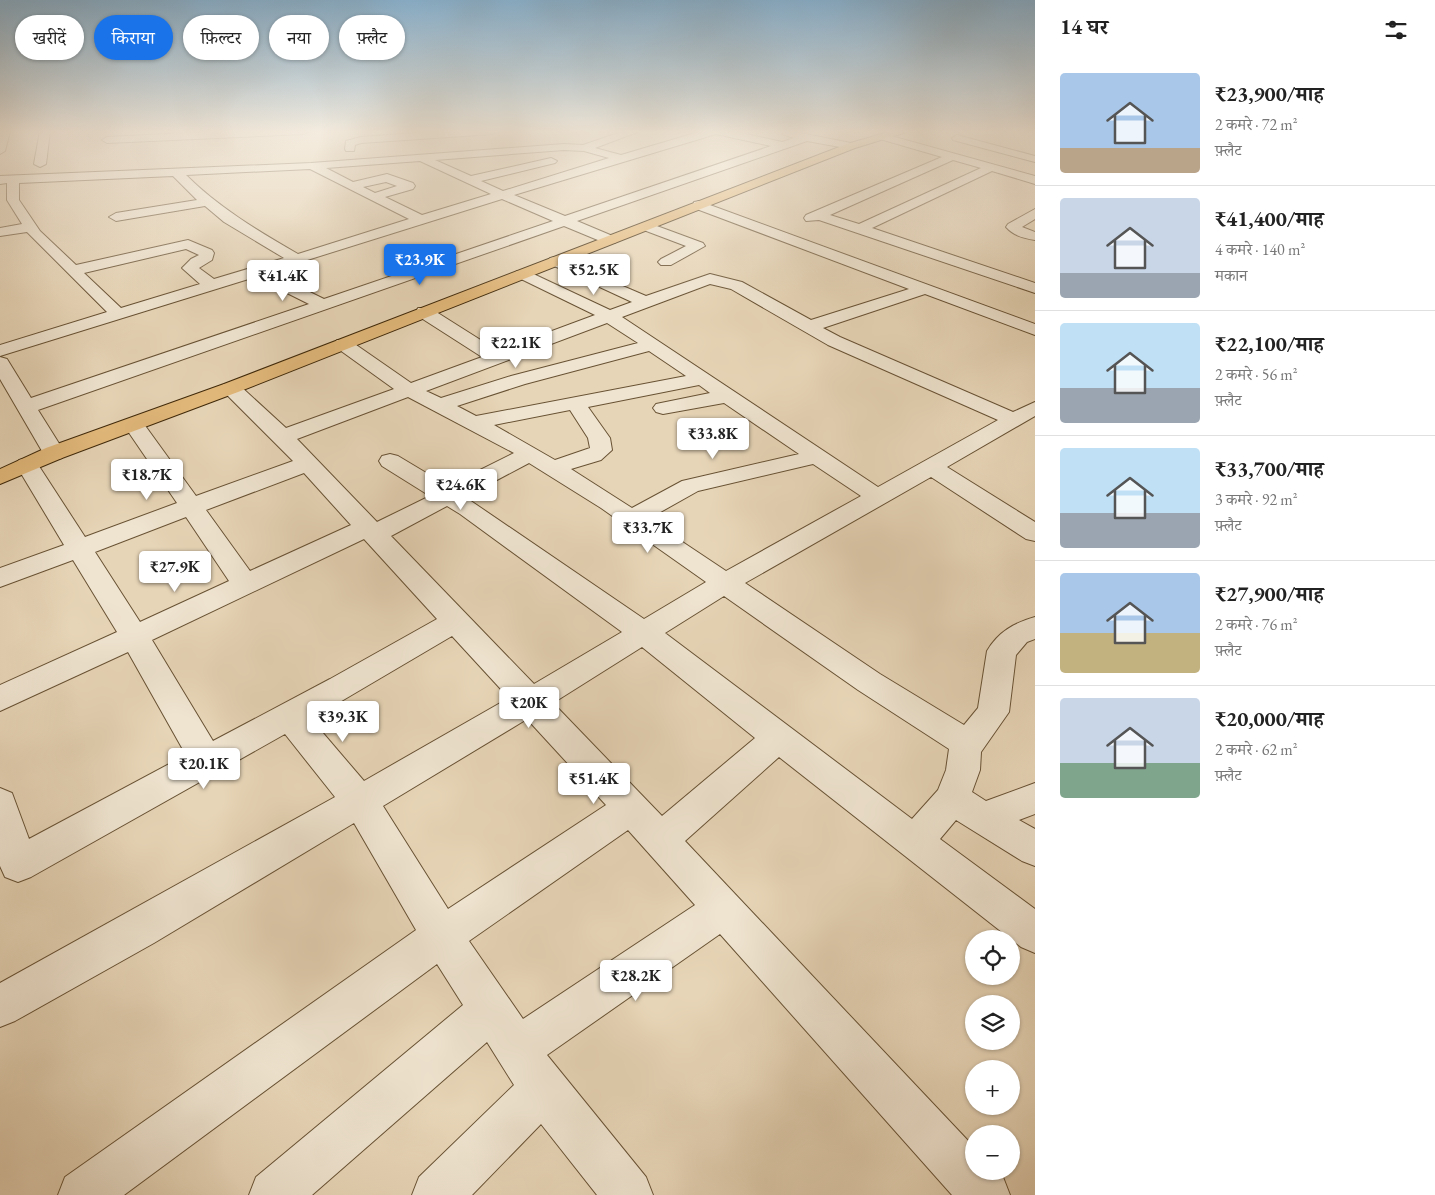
<!DOCTYPE html>
<html lang="hi">
<head>
<meta charset="utf-8">
<style>
	:root { --surface:#fff; --page:#f2f2f2; --text:#222; --muted:#767676; --line:#e0e0e0; --accent:#1a73e8 }
	body { margin:0; font-family:"EB Garamond","Noto Serif Devanagari",serif; background:var(--page); color:var(--text); height:100vh; display:flex; flex-direction:column; font-size:19px; white-space:nowrap }
	* { box-sizing:border-box; margin:0 }
	p { font-size:16px; color:var(--muted) }
	.icon { flex:none; width:28px; height:28px; fill:none; stroke:currentColor; stroke-width:2; stroke-linecap:round; stroke-linejoin:round }
	.map { position:relative; flex:1; overflow:hidden }
	.panel { display:flex; flex-direction:column; background:var(--surface); width:400px }
	.panel>* { flex:none }
	.banner { position:absolute; left:15px; top:15px; width:475px; height:45px; display:flex; gap:10px }
	.tools { position:absolute; left:965px; top:930px; display:grid; gap:10px }
	.tools a { display:grid; place-items:center; width:55px; height:55px; border-radius:50%; background:var(--surface); box-shadow:0 1px 4px #0004; font-size:25px }
	.price { position:absolute; translate:-50% -42px; padding:0 11px; border-radius:5px; background:#fff; color:#222; font-size:16px; line-height:32px; filter:drop-shadow(0 1px 2px #0008) }
	.price::after { content:''; position:absolute; left:50%; top:30px; width:15px; height:11px; margin-left:-8px; background:inherit; clip-path:polygon(0 0,100% 0,50% 100%) }
	.price.on { background:var(--accent); color:#fff }
	ul { padding:0; list-style:none }
	li { display:flex; align-items:center; gap:15px; height:125px; padding:0 25px }
	li+li { border-top:1px solid var(--line) }
	li span { display:grid; place-items:center; flex:none; width:140px; height:100px; border-radius:5px; color:#555 }
	li>.icon { margin-inline-start:auto }
	span .icon { width:60px; height:60px; fill:#fffc; stroke-width:1 }
	li b { font-size:21px }
	h2 { display:flex; justify-content:space-between; align-items:center; height:60px; padding:0 25px; font-size:21px }
	.pill { padding:0 18px; border-radius:22px; background:var(--surface); box-shadow:0 1px 4px #0004; font-size:18px; line-height:45px }
	.pill.on { background:var(--accent); color:#fff }
	main { display:flex; flex:1; min-height:0 }
	.map>svg:first-child { display:block }
	.lines { fill:none; stroke-linecap:round; stroke-linejoin:round }
	.minor-casing { stroke:#685234; stroke-width:2 }
	.major-casing { stroke:#3d2708; stroke-width:2 }
	.minor { fill:#efe4d0; fill-rule:evenodd }
	.major { fill:#e4ba7c; fill-rule:evenodd }
</style>
</head>
<body>
<main>
<div class="map">
<svg width="1035" height="1195" viewBox="0 0 1035 1195">
	<rect width="100%" height="100%" fill="#e7d5b7"/>
	<filter id="stains"><feTurbulence type="fractalNoise" baseFrequency=".004" numOctaves="4"/><feColorMatrix values="0 0 0 0 .2 0 0 0 0 .09 0 0 0 0 .02 0 0 0 .5 -.17"/></filter>
	<radialGradient id="worn" r=".72"><stop offset=".6" stop-color="#630" stop-opacity="0"/><stop offset="1" stop-color="#630" stop-opacity=".3"/></radialGradient>
	<g class="lines">
		<!-- minor casing -->
		<g class="minor-casing">
			<g id="minor">
				<path d="M0,131h10l-5,20 -5,3z"/>
				<path d="M40,131h10l-4,33 -6,3 -6,-3z"/>
				<path d="M227,131h82l-5,3 -197,9 -5,-3 5,-3z"/>
				<path d="M441,131h57l-5,3 -132,9 -6,2 -1,6h-8l-1,-2 1,-8 15,-4z"/>
				<path d="M624,131h16l-45,17 26,7 81,-24h30l50,11 12,-4 -12,-4 8,-3 61,12 5,3 -5,3 -44,-8 -230,80 38,16 2,3 -2,3h-10l-41,-17 -526,184 27,43 -3,5 -8,2 -8,-2 -46,-79v-22l7,2 24,39 278,-94 -54,-27 -255,79v-11l107,-33 -80,-80 -27,4v-8l22,-4 -15,-24v-17l-7,1v-8l311,-13 253,-19 19,1zM716,134l55,12 -206,70 -51,-21zM564,150l20,1 25,7 -106,33 -22,-10 74,-18 2,-2 -6,-3 -80,18 -36,-16zM420,161l71,33 -69,21 -37,-18 28,-8 2,-3 -2,-3 -26,-9 -34,8 -27,-14zM310,169l99,50 -111,35c-41,-24 -79,-46 -112,-79zM173,176l24,24 -81,13 -7,4 7,4 89,-15 19,16 60,36 -70,21 -15,-11 13,-8 2,-7 -2,-3 -24,-10 -112,25 -36,-34 -21,-31v-17zM386,182l11,4 -22,7 -12,-6zM502,199l51,22 -229,78 -55,-27zM186,249l13,6 -8,4 -9,9 18,16 -79,24 -37,-35z"/>
				<path d="M884,134l151,42v8l-43,-13 -120,57 163,55v10l-216,-73 -13,1 -2,-3 2,-3 136,-58 -62,-18 -1,-2zM953,160l28,8 -122,56 -29,-9z"/>
				<path d="M957,135l78,21v6l-82,-22 -1,-2z"/>
				<path d="M699,201l336,123v11l-110,-41 -102,34 17,9 173,75 22,-10v14l-88,51 88,55v19l-9,-2 -95,-62 -186,106 135,91 84,51 14,-17 9,-57c11,-19 27,-28 48,-34v22l-8,3 -11,13 -7,57 -28,40 -1,18 -8,22 14,9 49,-18v31l-16,6 16,9v37l-13,-5 -66,-41 -16,19 95,70v44l-14,-6 -242,-190 -94,84 289,306v24h23l6,6 7,18h-58l-232,-261 -173,121 99,122 7,18h-56l-56,-71 -69,71h-60l7,-18 95,-92 -27,-43 -175,153h-63l7,-18 207,-172 -26,-41 -313,231h-66l7,-18 351,-247 -62,-107 -200,120 -139,78 -15,6v-44l335,-186 -50,-63 -254,143 -13,5 -13,-5 -5,-11v-78l12,5 17,46 157,-84 -58,-103 -128,59v-26l117,-53 -44,-72 -73,27v-19l64,-23 -48,-80 3,-5 8,-2 8,2 50,77 92,-34 -54,-79 4,-4 7,-2 7,2 55,76 97,-35 -69,-69 -3,-4 3,-4h14l48,44 108,-39 -57,-41 -3,-4 3,-4h12l62,43 71,-26 -64,-41 -2,-4 2,-4h12l68,43 97,-36 -78,-38 -3,-3 3,-3h10l83,39 22,-8 -82,-38 -2,-3 2,-3 5,-1 91,39 64,-22 32,8 69,38 98,-31 -215,-81 -1,-3 1,-3zM710,284l21,5 97,56 170,75 -120,67 -256,-170zM607,323l31,20 -127,33 -70,22 -15,-7zM649,351l37,25 -210,40 -19,-10 68,-22zM699,385l11,8 -54,11 -3,4 3,4 7,2 61,-11 75,51 -117,27 -50,27 -61,-39 30,-9 11,-10 -2,-12 -22,-31zM408,397l106,56 -66,33 -50,-30 -8,-2 -8,2 -3,5 3,5 48,30 -53,26 -80,-83zM570,410l18,28 2,10 -35,12 -61,-35zM529,463l72,45 105,74 -62,37 -179,-122zM813,464l48,32 -135,75 -78,-52 50,-28zM304,473l47,52 -101,46 -44,-61zM447,506l13,8 162,118 -88,52 -143,-148zM186,517l43,64 -89,41 -45,-70zM364,539l73,80 -107,60 -117,62 -61,-101zM724,596l134,94 91,59 -3,21 -8,20 -26,29 -247,-186zM452,636l57,62 -145,83 -53,-62zM642,647l113,91 -93,78 -109,-113zM527,719l79,86 -158,104 -65,-103zM628,830l67,75 -172,114 -54,-78z"/>
				<path d="M1035,209v10l-13,8 13,5v8c-11,-2 -21,-4 -29,-13l2,-3z"/>
				<path d="M646,222l57,21 2,3 -34,19h-10l-3,-3 3,-3 25,-13 -45,-17 -2,-3z"/>
			</g>
		</g>
		<!-- major casing -->
		<g class="major-casing">
			<path id="major" d="M892,131h18l-55,17 -617,244 -176,66 -62,26v-15l46,-21 178,-64 623,-240z"/>
		</g>
		<!-- minor -->
		<use href="#minor" class="minor"/>
		<!-- major -->
		<use href="#major" class="major"/>
	</g>
	<!-- sky -->
	<linearGradient id="sky" x2="0" y2="1"><stop stop-color="#89b5d5"/><stop offset="0.44" stop-color="#f4ecdf"/><stop offset="1" stop-color="#f4ecdf" stop-opacity="0"/></linearGradient>
	<rect width="1035" height="299" fill="url(#sky)"/>
	<rect width="100%" height="100%" filter="url(#stains)"/>
	<rect width="100%" height="100%" fill="url(#worn)"/>
</svg>
<div class="tools">
<a><svg class="icon" aria-label="locate" viewBox="0 0 24 24"><circle cx="12" cy="12" r="6"/><path d="M12 2v4M12 18v4M2 12h4M18 12h4"/></svg></a>
<a><svg class="icon" aria-label="layers" viewBox="0 0 24 24"><path d="M12 4l9 5-9 5-9-5zM3 14l9 5 9-5"/></svg></a>
<a>+</a>
<a>−</a>
</div>
<b class="price on" style="left:420px;top:286px">₹23.9K</b>
<b class="price" style="left:594px;top:296px">₹52.5K</b>
<b class="price" style="left:283px;top:302px">₹41.4K</b>
<b class="price" style="left:516px;top:369px">₹22.1K</b>
<b class="price" style="left:713px;top:460px">₹33.8K</b>
<b class="price" style="left:147px;top:501px">₹18.7K</b>
<b class="price" style="left:461px;top:511px">₹24.6K</b>
<b class="price" style="left:648px;top:554px">₹33.7K</b>
<b class="price" style="left:175px;top:593px">₹27.9K</b>
<b class="price" style="left:529px;top:729px">₹20K</b>
<b class="price" style="left:343px;top:743px">₹39.3K</b>
<b class="price" style="left:204px;top:790px">₹20.1K</b>
<b class="price" style="left:594px;top:805px">₹51.4K</b>
<b class="price" style="left:636px;top:1002px">₹28.2K</b>
<div class="banner">
<a class="pill">खरीदें</a>
<a class="pill on">किराया</a>
<a class="pill">फ़िल्टर</a>
<a class="pill">नया</a>
<a class="pill">फ़्लैट</a>
</div>
</div>
<section class="panel">
<h2>14 घर<svg class="icon" aria-label="filters" viewBox="0 0 24 24"><path d="M4 7h16M4 17h16"/><circle cx="9" cy="7" r="2"/><circle cx="15" cy="17" r="2"/></svg></h2>
<ul>
<li><span style="background:linear-gradient(#a9c7e8 75%,#b9a48a 0)"><svg class="icon" aria-label="home" viewBox="0 0 24 24"><path d="M3 11l9-7 9 7M6 9v11h12V9"/></svg></span><div><b>₹23,900/माह</b><p>2 कमरे · 72 m²</p><p>फ़्लैट</p></div></li>
<li><span style="background:linear-gradient(#c9d6e8 75%,#9aa5b1 0)"><svg class="icon" aria-label="home" viewBox="0 0 24 24"><path d="M3 11l9-7 9 7M6 9v11h12V9"/></svg></span><div><b>₹41,400/माह</b><p>4 कमरे · 140 m²</p><p>मकान</p></div></li>
<li><span style="background:linear-gradient(#bfe0f5 65%,#9aa5b1 0)"><svg class="icon" aria-label="home" viewBox="0 0 24 24"><path d="M3 11l9-7 9 7M6 9v11h12V9"/></svg></span><div><b>₹22,100/माह</b><p>2 कमरे · 56 m²</p><p>फ़्लैट</p></div></li>
<li><span style="background:linear-gradient(#bfe0f5 65%,#9aa5b1 0)"><svg class="icon" aria-label="home" viewBox="0 0 24 24"><path d="M3 11l9-7 9 7M6 9v11h12V9"/></svg></span><div><b>₹33,700/माह</b><p>3 कमरे · 92 m²</p><p>फ़्लैट</p></div></li>
<li><span style="background:linear-gradient(#a9c7e8 60%,#c2b280 0)"><svg class="icon" aria-label="home" viewBox="0 0 24 24"><path d="M3 11l9-7 9 7M6 9v11h12V9"/></svg></span><div><b>₹27,900/माह</b><p>2 कमरे · 76 m²</p><p>फ़्लैट</p></div></li>
<li><span style="background:linear-gradient(#c9d6e8 65%,#7fa58c 0)"><svg class="icon" aria-label="home" viewBox="0 0 24 24"><path d="M3 11l9-7 9 7M6 9v11h12V9"/></svg></span><div><b>₹20,000/माह</b><p>2 कमरे · 62 m²</p><p>फ़्लैट</p></div></li>
</ul>
</section>
</main>
</body>
</html>
